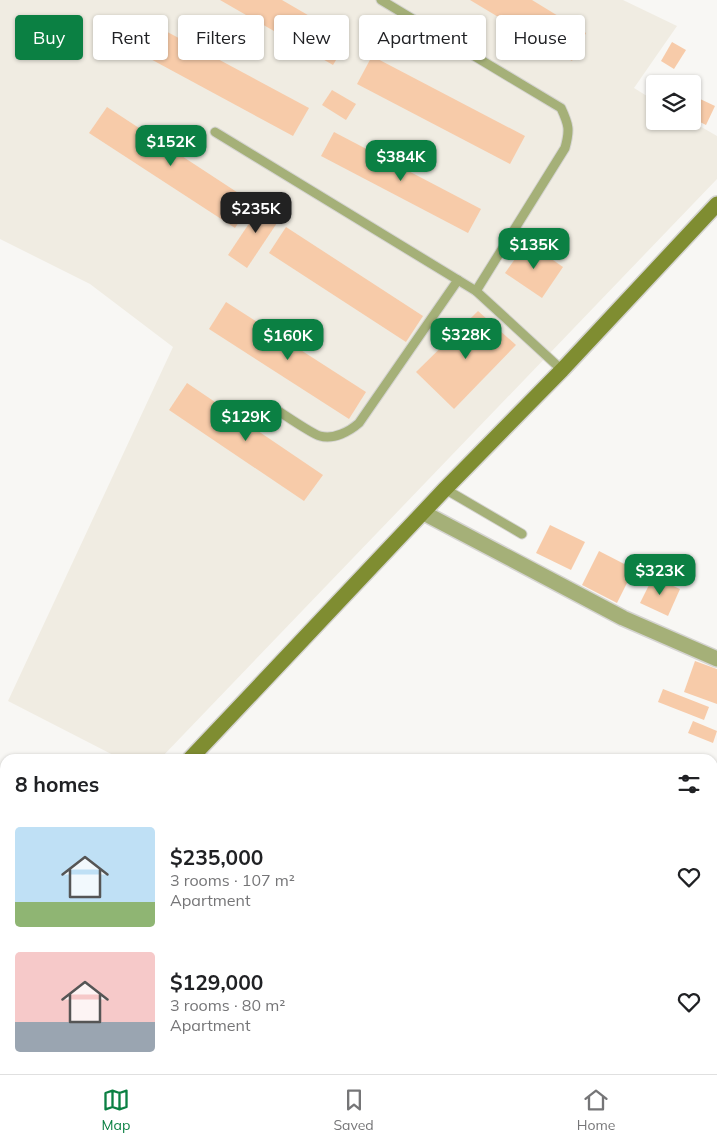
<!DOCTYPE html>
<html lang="en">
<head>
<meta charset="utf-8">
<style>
	:root { --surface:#fff; --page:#f2f2f2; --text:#202124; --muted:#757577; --line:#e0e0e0; --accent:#0b8043 }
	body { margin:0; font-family:Mulish,sans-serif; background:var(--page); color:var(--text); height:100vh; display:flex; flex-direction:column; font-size:19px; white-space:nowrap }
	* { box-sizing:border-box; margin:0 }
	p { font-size:16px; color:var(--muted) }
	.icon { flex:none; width:28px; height:28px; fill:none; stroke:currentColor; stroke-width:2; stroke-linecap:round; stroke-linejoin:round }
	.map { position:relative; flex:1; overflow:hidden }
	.details { position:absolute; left:0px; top:754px; width:718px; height:321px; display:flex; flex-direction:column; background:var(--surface); border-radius:15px 15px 0 0; box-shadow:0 1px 4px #0004 }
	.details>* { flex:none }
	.top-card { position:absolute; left:15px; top:15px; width:688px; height:45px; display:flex; gap:10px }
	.fabs { position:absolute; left:646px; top:75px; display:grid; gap:10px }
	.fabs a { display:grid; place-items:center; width:55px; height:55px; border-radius:5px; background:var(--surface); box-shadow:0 1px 4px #0004; font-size:25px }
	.price { position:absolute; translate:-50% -42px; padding:0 11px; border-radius:10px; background:var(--accent); color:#fff; font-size:16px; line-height:32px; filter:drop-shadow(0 1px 2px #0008) }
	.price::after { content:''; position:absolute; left:50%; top:30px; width:15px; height:11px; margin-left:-8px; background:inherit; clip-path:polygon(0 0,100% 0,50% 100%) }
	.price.current { background:#222; color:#fff }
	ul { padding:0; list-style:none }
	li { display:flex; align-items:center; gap:15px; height:125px; padding:0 15px }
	li span { display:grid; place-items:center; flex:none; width:140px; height:100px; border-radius:5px; color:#555 }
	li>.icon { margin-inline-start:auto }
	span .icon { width:60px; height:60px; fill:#fffc; stroke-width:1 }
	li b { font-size:21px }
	h2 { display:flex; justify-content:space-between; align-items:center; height:60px; padding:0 15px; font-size:21px }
	.chip { padding:0 18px; border-radius:5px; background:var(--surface); box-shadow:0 1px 4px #0004; font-size:18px; line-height:45px }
	.chip.current { background:var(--accent); color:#fff }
	.tab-bar { display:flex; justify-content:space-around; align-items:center; height:70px; border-top:1px solid var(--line); background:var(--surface); font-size:14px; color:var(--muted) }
	.tab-bar a { display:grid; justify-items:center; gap:2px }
	.tab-bar .current { color:var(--accent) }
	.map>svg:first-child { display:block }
	.built { fill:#f0ece2 }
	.building { fill:#f7cba9 }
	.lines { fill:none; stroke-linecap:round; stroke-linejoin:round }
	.lane-casing { stroke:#d5d4d1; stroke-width:11 }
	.street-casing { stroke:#d5d4d1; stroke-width:18 }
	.secondary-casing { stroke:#d5d4d1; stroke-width:18 }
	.lane { stroke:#a5b078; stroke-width:9 }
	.street { stroke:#a5b078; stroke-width:15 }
	.secondary { stroke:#7f8d31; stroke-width:15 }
</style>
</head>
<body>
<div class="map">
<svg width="717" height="1074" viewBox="0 0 717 1074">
	<rect width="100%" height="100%" fill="#f8f7f4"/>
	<!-- built -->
	<path class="built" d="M0,0h623l54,26 -43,62 21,13v20h36l26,15v43l-557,580h-39l-113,-58 165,-354 -83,-63 -90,-45z"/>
	<!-- building -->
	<g class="building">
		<path d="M220,0h62l67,39 -16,26z"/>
		<path d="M470,0h62l54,33 -14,28z"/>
		<path d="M160,28l149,80 -16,28 -148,-80z"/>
		<path d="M672,42l14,8 -12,19 -13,-8z"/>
		<path d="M372,56l153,80 -15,28 -153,-80z"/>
		<path d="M660,75l21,9h-25z"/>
		<path d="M332,90l24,14 -10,16 -24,-15z"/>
		<path d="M698,98l17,8 -9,19 -14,-7v-10z"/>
		<path d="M107,107l145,95 -17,26 -146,-95z"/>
		<path d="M334,132l147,77 -13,24 -147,-77z"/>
		<path d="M264,201l19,13 -36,54 -19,-13z"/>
		<path d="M286,227l137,89 -17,26 -137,-89z"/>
		<path d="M527,242l36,25 -21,31 -37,-25z"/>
		<path d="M226,302l140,90 -17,27 -140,-90z"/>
		<path d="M478,311l38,34 -62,64 -38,-37z"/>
		<path d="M187,383l136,92 -19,26 -135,-91z"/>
		<path d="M550,525l35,17 -14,28 -35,-17z"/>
		<path d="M599,551l35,18 -17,34 -35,-18z"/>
		<path d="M653,577l27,12 -12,27 -28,-13z"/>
		<path d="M695,661l22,8v35l-33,-12z"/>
		<path d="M663,689l46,18 -5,13 -46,-18z"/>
		<path d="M693,721l24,10 -4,12 -25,-10z"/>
	</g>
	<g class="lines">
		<!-- lane casing -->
		<g class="lane-casing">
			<g id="lane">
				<path d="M381,0l180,108c8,17 9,22 4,40l-89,143"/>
				<path d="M215,132l261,159 86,79"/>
				<path d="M271,406c9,6 41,28 49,30 14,4 30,-5 39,-13l99,-143"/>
				<path d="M445,489l77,45"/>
			</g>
		</g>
		<!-- street casing -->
		<g class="street-casing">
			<path id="street" d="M424,513l199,105 94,41"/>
		</g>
		<!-- secondary casing -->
		<g class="secondary-casing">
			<g id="secondary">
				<path d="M190,759l255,-270 117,-119 155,-166"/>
				<path d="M0,958l5,-5"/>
			</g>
		</g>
		<!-- lane -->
		<use href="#lane" class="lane"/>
		<!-- street -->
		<use href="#street" class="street"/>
		<!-- secondary -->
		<use href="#secondary" class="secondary"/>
	</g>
</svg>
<div class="fabs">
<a><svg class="icon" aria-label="layers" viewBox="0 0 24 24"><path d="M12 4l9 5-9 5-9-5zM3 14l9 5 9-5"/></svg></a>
</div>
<b class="price" style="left:171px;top:167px">$152K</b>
<b class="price" style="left:401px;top:182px">$384K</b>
<b class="price current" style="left:256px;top:234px">$235K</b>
<b class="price" style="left:534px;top:270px">$135K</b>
<b class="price" style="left:466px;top:360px">$328K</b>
<b class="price" style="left:288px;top:361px">$160K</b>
<b class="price" style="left:246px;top:442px">$129K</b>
<b class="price" style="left:660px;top:596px">$323K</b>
<div class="top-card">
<a class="chip current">Buy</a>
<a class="chip">Rent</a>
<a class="chip">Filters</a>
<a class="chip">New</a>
<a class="chip">Apartment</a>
<a class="chip">House</a>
</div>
<section class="details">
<h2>8 homes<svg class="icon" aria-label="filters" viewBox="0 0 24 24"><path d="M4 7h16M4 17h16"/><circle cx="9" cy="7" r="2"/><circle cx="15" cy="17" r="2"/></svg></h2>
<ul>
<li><span style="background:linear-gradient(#bfe0f5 75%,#8fb573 0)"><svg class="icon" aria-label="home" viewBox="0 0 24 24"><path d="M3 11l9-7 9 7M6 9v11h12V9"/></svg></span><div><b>$235,000</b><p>3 rooms · 107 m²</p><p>Apartment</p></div><svg class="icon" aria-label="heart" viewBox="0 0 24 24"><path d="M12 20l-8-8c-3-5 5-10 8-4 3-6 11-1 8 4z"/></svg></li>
<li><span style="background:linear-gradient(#f6c9c9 70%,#9aa5b1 0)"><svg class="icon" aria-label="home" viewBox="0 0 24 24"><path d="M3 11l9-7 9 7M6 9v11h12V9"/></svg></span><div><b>$129,000</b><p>3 rooms · 80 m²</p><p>Apartment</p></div><svg class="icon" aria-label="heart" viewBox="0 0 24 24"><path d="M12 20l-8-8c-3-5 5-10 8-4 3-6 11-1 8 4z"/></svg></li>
</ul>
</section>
</div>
<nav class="tab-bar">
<a class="current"><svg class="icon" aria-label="map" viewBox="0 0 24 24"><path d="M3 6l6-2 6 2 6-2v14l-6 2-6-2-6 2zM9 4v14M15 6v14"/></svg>Map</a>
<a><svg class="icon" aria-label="saved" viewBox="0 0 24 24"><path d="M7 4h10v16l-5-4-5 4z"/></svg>Saved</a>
<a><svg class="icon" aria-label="home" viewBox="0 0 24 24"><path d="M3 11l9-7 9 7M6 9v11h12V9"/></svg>Home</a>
</nav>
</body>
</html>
